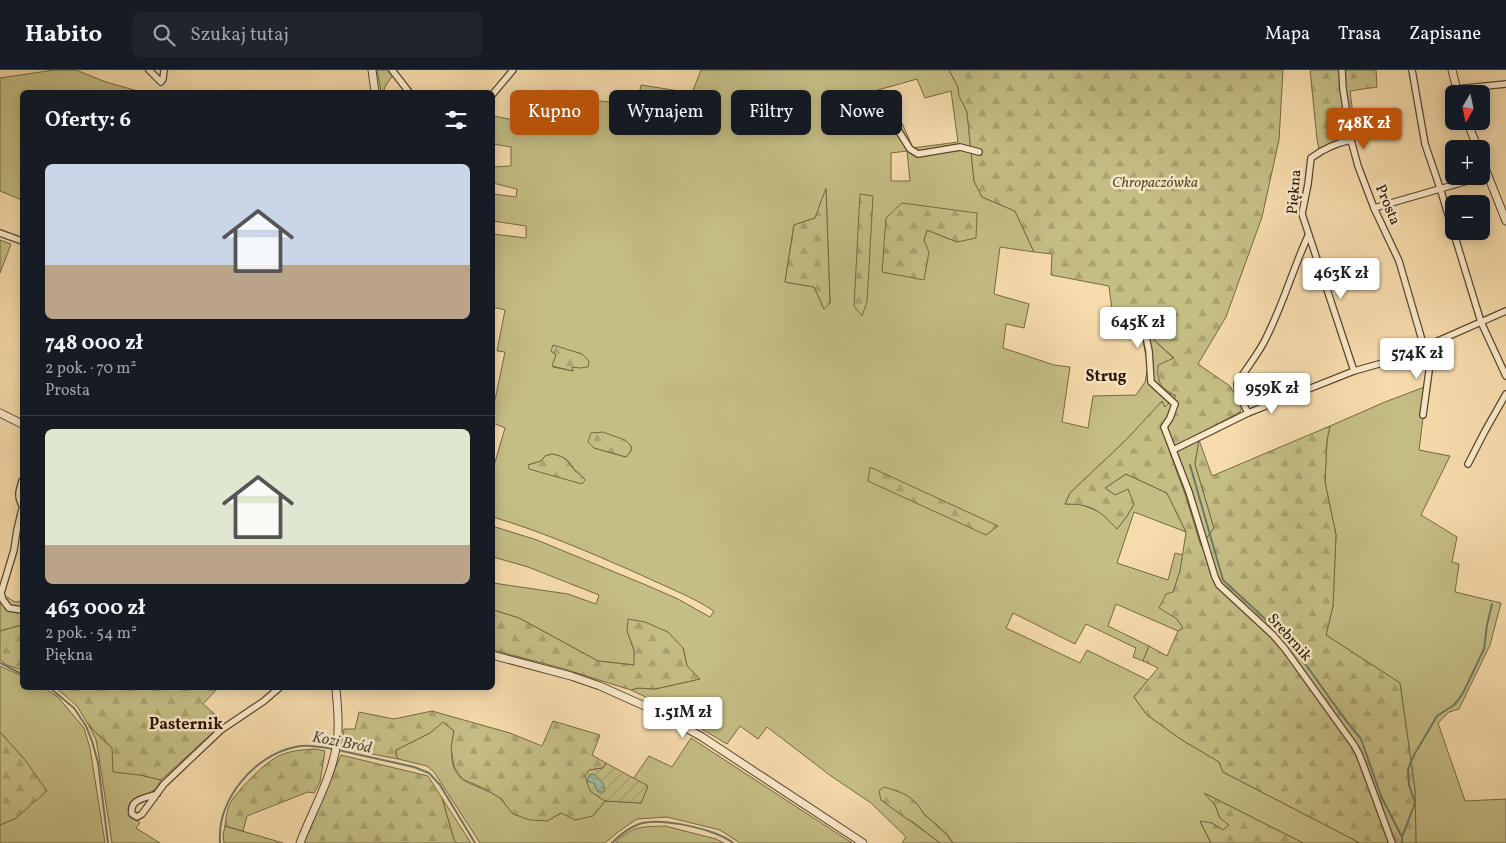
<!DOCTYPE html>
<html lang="pl">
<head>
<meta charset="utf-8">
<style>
	:root { --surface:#171b24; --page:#20242c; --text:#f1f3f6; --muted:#9ea1a6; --line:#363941; --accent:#b45309 }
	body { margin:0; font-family:Vollkorn,serif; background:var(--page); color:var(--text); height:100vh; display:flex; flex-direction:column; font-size:19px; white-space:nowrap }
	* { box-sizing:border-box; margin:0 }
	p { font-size:16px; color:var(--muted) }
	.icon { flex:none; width:28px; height:28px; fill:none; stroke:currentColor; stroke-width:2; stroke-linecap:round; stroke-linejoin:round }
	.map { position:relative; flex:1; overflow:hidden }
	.drawer { position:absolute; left:20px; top:20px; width:475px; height:600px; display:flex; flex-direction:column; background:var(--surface); border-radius:8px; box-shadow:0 2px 12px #0003 }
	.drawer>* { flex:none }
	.top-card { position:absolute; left:510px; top:20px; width:475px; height:45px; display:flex; gap:10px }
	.needle { width:32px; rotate:189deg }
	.buttons { position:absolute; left:1445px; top:15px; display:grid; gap:10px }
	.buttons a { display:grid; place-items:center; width:45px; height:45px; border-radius:8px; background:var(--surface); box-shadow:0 2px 12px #0003; font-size:25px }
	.price { position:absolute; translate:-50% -42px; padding:0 11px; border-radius:5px; background:#fff; color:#222; font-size:16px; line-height:32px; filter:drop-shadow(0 1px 2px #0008) }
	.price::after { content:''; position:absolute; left:50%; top:30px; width:15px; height:11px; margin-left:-8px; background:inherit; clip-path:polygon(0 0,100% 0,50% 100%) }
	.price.active { background:var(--accent); color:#fff }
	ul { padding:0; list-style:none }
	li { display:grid; align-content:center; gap:10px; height:265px; padding:0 25px }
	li+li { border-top:1px solid var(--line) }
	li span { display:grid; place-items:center; height:155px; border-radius:8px; color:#555 }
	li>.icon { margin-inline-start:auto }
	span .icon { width:90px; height:90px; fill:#fffc; stroke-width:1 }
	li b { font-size:21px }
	h2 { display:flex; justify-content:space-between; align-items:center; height:60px; padding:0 25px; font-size:21px }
	.chip { padding:0 18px; border-radius:8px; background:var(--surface); box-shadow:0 2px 12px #0003; font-size:18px; line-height:45px }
	.chip.active { background:var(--accent); color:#fff }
	header { display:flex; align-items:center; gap:30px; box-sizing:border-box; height:70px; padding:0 25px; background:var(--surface); border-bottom:1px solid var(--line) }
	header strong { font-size:24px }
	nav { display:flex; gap:28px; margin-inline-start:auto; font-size:18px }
	.search { width:350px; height:45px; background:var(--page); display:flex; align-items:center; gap:12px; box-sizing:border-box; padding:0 18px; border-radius:8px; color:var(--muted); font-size:19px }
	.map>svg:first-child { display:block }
	.green { fill:#c4bd84; stroke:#756942; fill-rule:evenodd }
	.forest { fill:url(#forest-firs); stroke:#756942 }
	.garden { fill:url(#garden-furrows); stroke:#756942 }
	.water { fill:url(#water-waves); stroke:#6e7963 }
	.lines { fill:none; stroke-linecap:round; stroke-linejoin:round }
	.stream { stroke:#6e7963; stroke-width:2 }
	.minor-casing { stroke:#5a462c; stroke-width:8 }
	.tertiary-casing { stroke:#5a462c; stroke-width:9 }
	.minor { stroke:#f9e8c9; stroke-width:5.5 }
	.tertiary { stroke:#f9e8c9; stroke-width:7 }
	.labels { text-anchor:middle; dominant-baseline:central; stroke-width:5; stroke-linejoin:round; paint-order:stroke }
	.park-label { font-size:15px; font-style:italic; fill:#5d502f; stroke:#f9e8c9 }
	.street-label { font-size:15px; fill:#261501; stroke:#f9e8c9 }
	.neighbourhood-label { font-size:16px; font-weight:bold; fill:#261501; stroke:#f9e8c9 }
	.water-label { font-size:16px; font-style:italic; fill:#504f3a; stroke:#f9e8c9 }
</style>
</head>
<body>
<header>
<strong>Habito</strong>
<div class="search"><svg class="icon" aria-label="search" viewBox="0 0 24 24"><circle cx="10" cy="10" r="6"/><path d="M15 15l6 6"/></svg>Szukaj tutaj</div>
<nav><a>Mapa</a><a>Trasa</a><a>Zapisane</a></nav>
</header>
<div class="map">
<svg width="1506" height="773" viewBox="0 0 1506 773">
	<defs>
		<pattern id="forest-firs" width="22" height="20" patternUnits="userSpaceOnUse" patternTransform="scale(1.25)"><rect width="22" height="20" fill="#c4bd84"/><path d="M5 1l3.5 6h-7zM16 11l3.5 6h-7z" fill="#a8a270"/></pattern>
		<pattern id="garden-furrows" width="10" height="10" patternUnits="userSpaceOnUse" patternTransform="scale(1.25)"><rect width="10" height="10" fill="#c4bd84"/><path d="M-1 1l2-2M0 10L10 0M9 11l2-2" fill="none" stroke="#a8a270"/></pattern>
		<pattern id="water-waves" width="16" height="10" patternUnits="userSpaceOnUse" patternTransform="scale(1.25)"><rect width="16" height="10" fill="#9ebca5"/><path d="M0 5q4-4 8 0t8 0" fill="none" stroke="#88a18c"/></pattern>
	</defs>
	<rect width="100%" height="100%" fill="#f6dbac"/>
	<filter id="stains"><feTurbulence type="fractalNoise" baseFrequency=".004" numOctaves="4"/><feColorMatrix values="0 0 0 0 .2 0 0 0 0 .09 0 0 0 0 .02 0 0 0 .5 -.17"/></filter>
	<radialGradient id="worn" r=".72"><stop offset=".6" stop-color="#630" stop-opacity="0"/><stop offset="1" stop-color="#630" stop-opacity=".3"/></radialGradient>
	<!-- green -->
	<g class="green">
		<path d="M54,0h22l30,12 35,10h-119v108l-22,-9v-113z"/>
		<path d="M377,0h14l2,5 -7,10 -3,7h-2z"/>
		<path d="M701,0h248l9,17 2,9 7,16 7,69 8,16 33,14 19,41 -34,-5 -6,47 35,10 -5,24 -18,-4 -3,24 51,17 16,2 -8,55 26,6 5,-32 43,-1 9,-13 3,-16 -10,-49 8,-2 5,22 23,22 -13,26 9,8 6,3 -11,11 -3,-5 -35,37 -57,54 -5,11h15l20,8 17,17 10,-13 7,-12 -19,-9 -10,-7 21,-14 41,19 19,39 -52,-20 -17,51 51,17 7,-27 8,2 -3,16 -7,22 4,26 6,9 -5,3 -62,-27 -8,22 41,20 -6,15 -10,-4 3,-9 -50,-24 -11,20 -62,-31 -7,15 74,35 7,-13 61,30 -14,17 13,18 35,25 37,22 4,10 137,71h-57l-97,-49 9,11 5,13 10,7 -7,5 -11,-7 -12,-1 11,21h-258l-6,-9 -24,-21 -6,-9 -7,-6 -15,-8 -14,10c20,14 39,28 59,43h-38l4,-6 -35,-34 -40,-27 -64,-49 -9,12 -18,-13 -13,18 -73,-43 -23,-11 7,-2 17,1 45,-10 -13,-13 -4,-18 -56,-17 7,19 1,15 -37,-4 -79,-43 -26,-8v-27l75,11 28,10 3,-9 -71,-28 -35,-10 -1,-31 45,14 109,45 32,14 32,18 4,-6c-23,-15 -50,-25 -75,-37 -48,-21 -96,-42 -146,-57v-48l12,-41 -12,-5v-14l12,-57 -8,-1 8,-41 -12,-3v-73l33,4v-12l-33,-5v-27l23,3 1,-8 -24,-6v-16l18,-1v-19l-18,-3v-28l26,5 2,-7 19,3 3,-11 46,7 2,-13 46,5 4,-20 51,8zM917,9l8,19 26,-7 7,51 -45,6 -11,-25 -17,-13 -7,-20zM907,81l3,30h-19v-28zM826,120l4,113 -6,6 -10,-22 -29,-5 9,-57 21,-7zM902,134l55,38 -30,-12 -3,10zM554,276l28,8 7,7 -17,6 1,4 -20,-4 3,-12zM625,370l6,6v5l-5,6 -32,-9zM552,384c21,4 16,12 30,22l-54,-11 13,-4 4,-5z"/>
		<path d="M0,170l11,4 -11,29z"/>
		<path d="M1427,316l-8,64 31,6 -29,59 36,22 -5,25 7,2 -4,28 46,11 -11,42 -31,64 -10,3 -11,11 27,78 41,-2v44h-90l-1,-53 -15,-107 -74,-48 7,-29 3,-71 -11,-53 2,-42 3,-14 55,-24z"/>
		<path d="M1199,370l-4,24 19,64 -13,18 -15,-49 -17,-48z"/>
		<path d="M0,523l15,9 7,-1v24l-22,6z"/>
		<path d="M0,596l22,10v12h22l14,9 26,31 6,20 15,95h-105v-18l16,-7 9,-58 -25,-28z"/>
		<path d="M443,652l11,9c-3,16 -6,36 8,48 9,7 29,11 39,20 4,4 8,10 12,15l34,7 14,-8 32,3 12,-15 36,2 7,-17 -15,-7 16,-23 23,11 19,-29 161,105h-112l-20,-13 -53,-13 -30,2 -19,13 -13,11h-125l-46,-71 -7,-6 -29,-7 -2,-4v-5l34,-17z"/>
		<path d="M89,656l51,49 21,5c-2,3 -4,8 -7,10 -7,7 -23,4 -25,17 -1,7 5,12 11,16l-4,5 24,15h-48l-14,-92 -2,-11z"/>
		<path d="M442,728l29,45h-14l-3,-3z"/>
		<path d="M225,756l58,17h-59l-1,-8z"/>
		<path d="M665,756l51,13 8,4h-109c19,-18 26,-16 50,-17z"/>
	</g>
	<!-- forest -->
	<g class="forest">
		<path d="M949,0h334l-4,70 -17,77 -36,100 -28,47 32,22 12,20 -2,6 -71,38 17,47 15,49 13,-18 -19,-64 4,-24 13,36 118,-50 -3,14 -2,42 11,53 -3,71 -7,29 74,48 15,107 1,53h-56l-137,-71 -4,-10 -37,-22 -35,-25 -13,-18 24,-29 -15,-7 6,-15 18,10 11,-25 5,-3 -6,-9 -18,-11 7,-14 7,-2 7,-21 6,-39 -19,-39 -41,-19 -21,14 10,7 13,-6 6,15 -7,12 -10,13c-18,-19 -25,-25 -52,-25l5,-11 57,-54 35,-38 3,6 11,-11c-16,-9 -19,-12 -18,-31l16,-7 -23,-21 -5,-21 -8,1 -26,-7 -3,-24 -58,-11 1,-21 -18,-2 -19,-41 -33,-14 -8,-16 -7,-69 -8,-16 -1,-9z"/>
		<path d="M1310,0h66l1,17 -27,4 6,47 -36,16 -3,-15z"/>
		<path d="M826,118l4,115 -6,6 -10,-22 -29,-5 9,-57 21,-7z"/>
		<path d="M860,124l13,2 -6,106 -5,14 -8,-10z"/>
		<path d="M902,133l75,10 -1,25 -19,4 -30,-12 -3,10 5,12 -5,28 -42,-8 4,-54z"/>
		<path d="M553,275l29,9 7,7 -1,6 -9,1 -7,-1 1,4 -21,-5 4,-11 -5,-4z"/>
		<path d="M603,362l22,8 6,6v5l-5,6 -32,-9 -6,-6 3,-9z"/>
		<path d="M552,384c15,3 14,6 23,17 4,3 7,4 10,9l-3,4 -53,-15 -1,-4 13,-4 4,-5z"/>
		<path d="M870,397l128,59 -12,9 -118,-54z"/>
		<path d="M493,540l26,8 79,43 36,4v-15l-7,-19 1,-12 17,3 23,10 15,16 4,18 13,13 -45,10 -17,-1 -7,2 -70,-22 -68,-18z"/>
		<path d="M22,555v45l-15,-5 -7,-5v-29z"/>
		<path d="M56,618h162l-15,16 22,19 -6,4 -58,53 -21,-5 -27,-3 -1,-24 -23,-22 -12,-20z"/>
		<path d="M432,641l78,22 32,13 11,-25 47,14 -8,20 14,8 -3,5 -14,2 1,21 15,10 -12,15 -18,4 -14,-7 -14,8 -17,-1 -17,-6 -13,-16 -17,-10 -21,-9 -8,-13 -3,-18 3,-17 -11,-9 -13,11 -34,17v5l2,4 -56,-11 2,-19h11l4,-17 35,7z"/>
		<path d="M0,662l25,28 22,31 -31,27 -16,7z"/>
		<path d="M315,679l10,2 -5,31 -6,11 -6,-1 -61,24 -4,15 -18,-5c1,-8 2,-19 7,-26 9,-13 35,-40 49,-45 11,-5 23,-5 34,-6z"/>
		<path d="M341,685l87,21 14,22 12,42 3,3h-153z"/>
		<path d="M884,717c12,3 26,8 34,18 3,4 4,7 7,10 10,9 20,17 28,28h-13l-27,-21 -6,-3 -26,-19 -2,-9z"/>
		<path d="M1204,723l99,50h-92l-11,-22 12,2 11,7 6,-5 -9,-7 -5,-13z"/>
	</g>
	<!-- garden -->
	<path class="garden" d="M606,693l42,23 -7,17 -36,-2 -15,-10 -5,-15 4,-6 14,-2z"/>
	<!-- water -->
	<path class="water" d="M593,704c6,3 13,11 11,18h-6l-4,-9 -7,-2 2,-6z"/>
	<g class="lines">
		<!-- stream -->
		<g class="stream">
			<path d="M1190,395l33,115 66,61 55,77 17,21 20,57 21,41v6"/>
			<path d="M0,593l22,11"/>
			<path d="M50,618l24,20 12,18 6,15 6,22 10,80"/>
			<path d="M338,680l76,17 15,6 11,12 35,58"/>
			<path d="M1402,767l13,-34 -6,-18 -1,-16 6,-14 23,-39 17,-11 5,-6 5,-8 20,-42 3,-24 5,-21"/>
			<path d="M220,773c-3,-43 33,-87 75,-96 12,-3 25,0 38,2"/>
			<path d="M612,773c7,-7 15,-14 25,-18 20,-9 80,4 96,18"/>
		</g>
		<!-- minor casing -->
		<g class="minor-casing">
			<g id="minor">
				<path d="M149,0l12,12 2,-3 1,-9"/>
				<path d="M392,0l17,22"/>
				<path d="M1342,0l1,19 8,51 7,26 16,42 25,53 25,86"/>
				<path d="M1412,0l13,74 15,44 41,134 25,54"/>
				<path d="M1456,19l50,-5"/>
				<path d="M492,25l21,-25"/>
				<path d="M864,44l15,2 11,5 8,9 12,19 8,5 42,-7 19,5"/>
				<path d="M1351,70c-14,3 -28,9 -40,18l-3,26 -6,30 52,157"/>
				<path d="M1374,138l114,-33"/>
				<path d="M0,163l22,8"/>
				<path d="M1141,243l8,38 2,31 24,22 -5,14 -6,9 25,65 26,85 4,8 54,50 12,14 69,96 5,9 8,21 25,68"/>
				<path d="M1248,343l-10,-20 -1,-9c8,-14 19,-27 27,-42 18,-34 28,-71 44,-106"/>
				<path d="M1423,345l9,-66 -1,-5"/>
				<path d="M1173,380l75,-37 106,-42 32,-9 45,-18 75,-33"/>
				<path d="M1468,394l17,-33 21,-37"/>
				<path d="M22,411c-3,10 -5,15 0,24"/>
				<path d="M22,439l-5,21 -3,20 -13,43 2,7 6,8 13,2"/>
				<path d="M157,724c-11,4 -28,5 -25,20l5,3 5,-3 22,-30 57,-54 43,-29 15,-13"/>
			</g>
		</g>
		<!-- tertiary casing -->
		<g class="tertiary-casing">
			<g id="tertiary">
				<path d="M372,0l3,22"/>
				<path d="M1452,0l6,24"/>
				<path d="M1467,51l11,28"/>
				<path d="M1481,88l25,63"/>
				<path d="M0,343l22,11"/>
				<path d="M492,585l79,21 29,10 58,26 44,25 161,106"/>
				<path d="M300,773c13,-34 32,-65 37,-101 3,-18 0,-37 -1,-54"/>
			</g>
		</g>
		<!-- minor -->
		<use href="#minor" class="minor"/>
		<!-- tertiary -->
		<use href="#tertiary" class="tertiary"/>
	</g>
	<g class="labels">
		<!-- park labels -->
		<g class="park-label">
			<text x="1155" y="113">Chropaczówka</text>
		</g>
		<!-- street labels -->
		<g class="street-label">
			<text transform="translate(1295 122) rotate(-85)">Piękna</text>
			<text transform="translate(1387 135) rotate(67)">Prosta</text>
			<text transform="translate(1289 568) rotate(48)">Srebrnik</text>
		</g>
		<!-- neighbourhood labels -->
		<g class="neighbourhood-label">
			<text x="1106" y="307">Strug</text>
			<text x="186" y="655">Pasternik</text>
		</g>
		<!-- water labels -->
		<g class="water-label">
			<text transform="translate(342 673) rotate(11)">Kozi Bród</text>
		</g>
	</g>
	<rect width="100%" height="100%" filter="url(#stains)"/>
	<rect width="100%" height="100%" fill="url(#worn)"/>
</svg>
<div class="buttons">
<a><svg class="needle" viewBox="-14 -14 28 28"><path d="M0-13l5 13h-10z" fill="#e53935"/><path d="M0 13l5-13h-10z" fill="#9ea1a6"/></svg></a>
<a>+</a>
<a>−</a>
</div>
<b class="price active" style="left:1364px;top:80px">748K zł</b>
<b class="price" style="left:1341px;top:230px">463K zł</b>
<b class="price" style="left:1138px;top:279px">645K zł</b>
<b class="price" style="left:1417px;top:310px">574K zł</b>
<b class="price" style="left:1272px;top:345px">959K zł</b>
<b class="price" style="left:683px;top:669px">1.51M zł</b>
<div class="top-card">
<a class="chip active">Kupno</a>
<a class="chip">Wynajem</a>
<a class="chip">Filtry</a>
<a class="chip">Nowe</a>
</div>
<section class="drawer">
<h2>Oferty: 6<svg class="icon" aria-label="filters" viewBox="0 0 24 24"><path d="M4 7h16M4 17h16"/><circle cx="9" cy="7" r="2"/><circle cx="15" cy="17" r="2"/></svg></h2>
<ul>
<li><span style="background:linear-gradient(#c9d6e8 65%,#b9a48a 0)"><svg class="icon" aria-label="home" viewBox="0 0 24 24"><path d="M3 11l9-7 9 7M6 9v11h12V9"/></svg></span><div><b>748 000 zł</b><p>2 pok. · 70 m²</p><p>Prosta</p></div></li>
<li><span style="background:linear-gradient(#dfe7d0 75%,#b9a48a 0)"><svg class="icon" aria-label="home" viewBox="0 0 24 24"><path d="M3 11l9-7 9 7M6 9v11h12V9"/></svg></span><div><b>463 000 zł</b><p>2 pok. · 54 m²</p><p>Piękna</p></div></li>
</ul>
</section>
</div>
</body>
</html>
